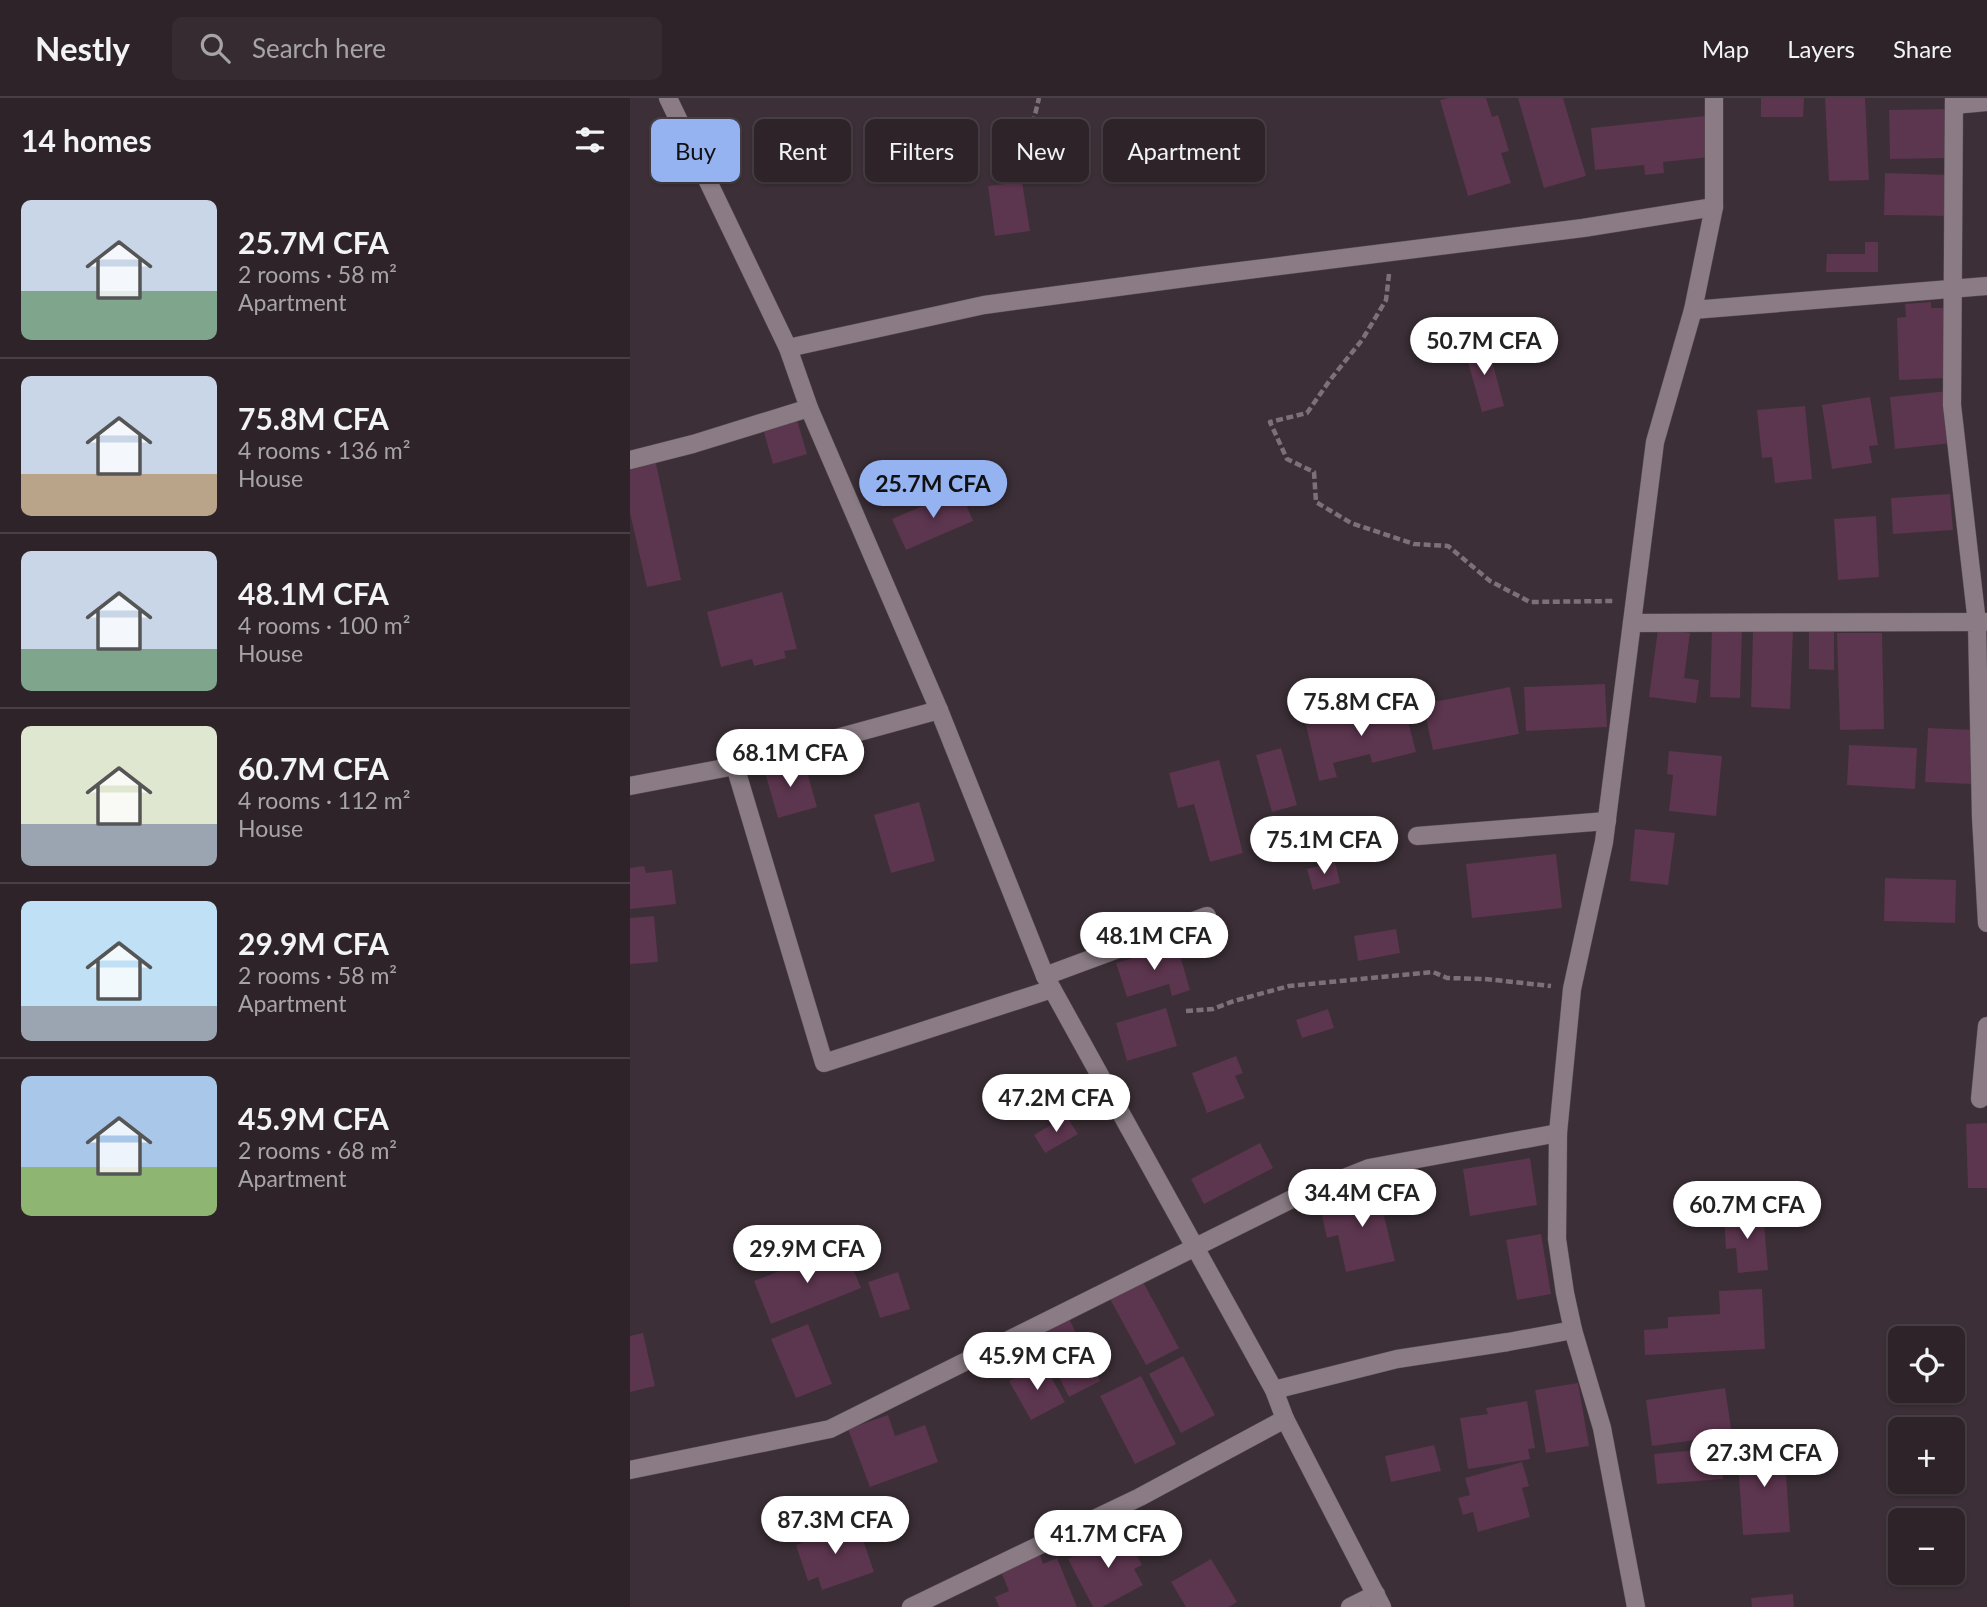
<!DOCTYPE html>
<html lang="en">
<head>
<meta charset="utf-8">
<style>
	:root { --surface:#2d2329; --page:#352b31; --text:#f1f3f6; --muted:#a7a4a8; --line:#484046; --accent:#95b2f1 }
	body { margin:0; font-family:Lato,sans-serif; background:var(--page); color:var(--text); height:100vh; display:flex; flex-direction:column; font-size:26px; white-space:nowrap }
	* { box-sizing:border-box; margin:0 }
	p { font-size:23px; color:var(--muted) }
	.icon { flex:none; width:38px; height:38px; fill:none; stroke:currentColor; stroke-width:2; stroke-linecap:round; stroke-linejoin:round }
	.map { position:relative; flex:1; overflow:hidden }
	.side { display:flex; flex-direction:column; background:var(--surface); width:630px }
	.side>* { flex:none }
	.hud { position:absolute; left:21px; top:21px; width:665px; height:63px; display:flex; gap:14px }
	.fabs { position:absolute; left:1258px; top:1228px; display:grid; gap:14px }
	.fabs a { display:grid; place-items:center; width:77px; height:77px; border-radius:10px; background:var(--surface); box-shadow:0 2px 5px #0004,0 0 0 2px var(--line); font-size:35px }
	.price { position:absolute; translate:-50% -60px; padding:0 16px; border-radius:24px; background:#fff; color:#222; font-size:23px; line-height:46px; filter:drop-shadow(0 2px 4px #0008) }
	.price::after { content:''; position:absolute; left:50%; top:42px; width:21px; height:16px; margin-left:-10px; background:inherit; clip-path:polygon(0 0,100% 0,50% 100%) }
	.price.active { background:var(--accent); color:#111 }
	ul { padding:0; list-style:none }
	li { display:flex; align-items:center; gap:21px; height:175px; padding:0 21px }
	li+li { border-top:2px solid var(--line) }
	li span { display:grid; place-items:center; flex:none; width:196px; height:140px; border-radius:10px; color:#555 }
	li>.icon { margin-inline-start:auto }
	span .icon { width:84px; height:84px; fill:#fffc; stroke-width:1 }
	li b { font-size:30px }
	h2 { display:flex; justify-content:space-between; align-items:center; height:84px; padding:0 21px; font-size:30px }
	.tag { padding:0 24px; border-radius:10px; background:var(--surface); box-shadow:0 2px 5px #0004,0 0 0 2px var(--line); font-size:24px; line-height:63px }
	.tag.active { background:var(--accent); color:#111 }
	header { display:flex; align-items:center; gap:42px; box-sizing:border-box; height:98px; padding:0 35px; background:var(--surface); border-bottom:2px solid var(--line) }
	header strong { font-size:33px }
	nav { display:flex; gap:38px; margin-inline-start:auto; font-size:24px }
	.search { width:490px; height:63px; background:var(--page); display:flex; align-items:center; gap:18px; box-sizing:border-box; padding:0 24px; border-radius:10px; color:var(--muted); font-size:26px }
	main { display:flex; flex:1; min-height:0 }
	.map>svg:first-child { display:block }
	.building { fill:#5c354e }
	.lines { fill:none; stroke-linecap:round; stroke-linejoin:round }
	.minor-casing { stroke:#594e54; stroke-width:19 }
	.path { stroke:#7d7178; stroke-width:4.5; stroke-dasharray:7 3.5; stroke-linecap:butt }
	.minor { stroke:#8a7b84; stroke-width:18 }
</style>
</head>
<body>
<header>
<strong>Nestly</strong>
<div class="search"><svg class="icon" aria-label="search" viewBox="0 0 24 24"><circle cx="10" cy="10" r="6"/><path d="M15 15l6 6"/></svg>Search here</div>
<nav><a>Map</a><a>Layers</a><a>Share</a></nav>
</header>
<main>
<section class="side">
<h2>14 homes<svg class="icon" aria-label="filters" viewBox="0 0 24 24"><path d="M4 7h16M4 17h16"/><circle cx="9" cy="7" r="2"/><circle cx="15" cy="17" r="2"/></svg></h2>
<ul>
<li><span style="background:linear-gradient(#c9d6e8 65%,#7fa58c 0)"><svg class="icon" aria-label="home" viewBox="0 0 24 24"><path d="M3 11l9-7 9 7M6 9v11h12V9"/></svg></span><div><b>25.7M CFA</b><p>2 rooms · 58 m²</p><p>Apartment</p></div></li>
<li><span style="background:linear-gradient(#c9d6e8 70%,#b9a48a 0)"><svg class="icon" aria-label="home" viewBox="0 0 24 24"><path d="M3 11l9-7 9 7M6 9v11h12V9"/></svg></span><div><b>75.8M CFA</b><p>4 rooms · 136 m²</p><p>House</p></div></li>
<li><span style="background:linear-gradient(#c9d6e8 70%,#7fa58c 0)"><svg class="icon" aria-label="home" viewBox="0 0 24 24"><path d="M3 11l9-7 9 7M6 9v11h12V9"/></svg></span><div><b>48.1M CFA</b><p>4 rooms · 100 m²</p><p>House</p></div></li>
<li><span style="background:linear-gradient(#dfe7d0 70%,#9aa5b1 0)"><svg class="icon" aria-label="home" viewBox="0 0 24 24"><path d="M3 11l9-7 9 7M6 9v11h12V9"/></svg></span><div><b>60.7M CFA</b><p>4 rooms · 112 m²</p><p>House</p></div></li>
<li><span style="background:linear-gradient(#bfe0f5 75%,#9aa5b1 0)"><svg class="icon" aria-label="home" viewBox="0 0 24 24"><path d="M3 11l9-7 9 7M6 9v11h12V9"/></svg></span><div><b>29.9M CFA</b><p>2 rooms · 58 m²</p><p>Apartment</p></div></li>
<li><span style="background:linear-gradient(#a9c7e8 65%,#8fb573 0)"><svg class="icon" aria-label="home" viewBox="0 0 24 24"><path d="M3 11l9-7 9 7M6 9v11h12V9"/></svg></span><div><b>45.9M CFA</b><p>2 rooms · 68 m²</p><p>Apartment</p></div></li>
</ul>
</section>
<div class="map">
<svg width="1357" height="1509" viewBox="0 0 1357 1509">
	<rect width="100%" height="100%" fill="#3c2f37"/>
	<!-- building -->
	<g class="building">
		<path d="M817,0h39l6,19 6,-2 11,36 -8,2 10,30 -43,13 -28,-96z"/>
		<path d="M888,0h45l23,78 -42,12z"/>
		<path d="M1131,0h43l-1,19h-42z"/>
		<path d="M1195,0h40l4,82 -40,1z"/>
		<path d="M1318,11l1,49 -59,1 -1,-49z"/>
		<path d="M1075,18l5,41 -47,5 1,11 -19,2 -1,-10 -49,5 -4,-42z"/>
		<path d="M1255,75l65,2 -1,41 -65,-1z"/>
		<path d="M392,84l8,49 -35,5 -7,-50z"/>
		<path d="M1235,144h13v30h-52l1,-18h38z"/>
		<path d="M1301,204v6h12l2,70 -46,2 -2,-62 9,-1 -1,-13z"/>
		<path d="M857,244l17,64 -22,6 -18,-64z"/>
		<path d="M1318,293l5,52 -58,6 -5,-52z"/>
		<path d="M1240,299l8,48 -9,1 3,17 -40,6 -10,-64z"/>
		<path d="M1175,308l7,73 -37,4 -3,-26 -10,1 -5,-48z"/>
		<path d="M167,322l10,34 -34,10 -10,-35z"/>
		<path d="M25,361l26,121 -34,7 -17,-74v-49z"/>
		<path d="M330,392l13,31 -67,29 -14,-31z"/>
		<path d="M1320,396l3,36 -60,4 -2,-36z"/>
		<path d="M1246,418l3,61 -41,3 -4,-61z"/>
		<path d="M152,494l15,57 -13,2 2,7 -32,8 -2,-7 -31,8 -14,-55z"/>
		<path d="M1179,527l25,1v44l-25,-1z"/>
		<path d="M1082,530l30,1 -2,69 -30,-1z"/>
		<path d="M1028,531l32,4 -6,45 15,2 -3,23 -47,-6z"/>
		<path d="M1123,533l40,1 -3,77 -39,-2z"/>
		<path d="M1207,535h45l2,96 -44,1z"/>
		<path d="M975,586l2,43 -81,4 -2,-44z"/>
		<path d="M880,589l9,47 -86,16 -10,-46z"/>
		<path d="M773,604l13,50 -44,11 -2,-9 -37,9 4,14 -18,4 -13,-56z"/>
		<path d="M1298,630l48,2 -3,54 -48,-2z"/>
		<path d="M1219,647l68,3 -2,41 -68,-4z"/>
		<path d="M651,650l16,57 -25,7 -16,-57z"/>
		<path d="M1039,653l53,5 -6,60 -47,-5 4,-36 -6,-1z"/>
		<path d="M589,662l24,93 -33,9 -16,-58 -16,4 -9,-35z"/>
		<path d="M159,664l2,7 14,-4 12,42 -39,11 -14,-49z"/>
		<path d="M289,704l16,59 -44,12 -17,-58z"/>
		<path d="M1005,731l40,4 -7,52 -38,-4z"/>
		<path d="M926,756l6,54 -90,10 -6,-54z"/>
		<path d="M705,764l5,21 -27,7 -6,-21z"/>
		<path d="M14,768l2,7 26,-3 4,34 -46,5v-41z"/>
		<path d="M1255,780l71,2 -1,43 -71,-2z"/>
		<path d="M24,818l4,46 -28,2v-46z"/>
		<path d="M766,831l4,24 -42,8 -4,-25z"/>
		<path d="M547,847l13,45 -18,6 -3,-12 -42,13 -11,-34z"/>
		<path d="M536,910l11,38 -50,15 -11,-38z"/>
		<path d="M698,911l6,19 -32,10 -6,-18z"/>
		<path d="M606,958l7,17 -8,3 10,22 -38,15 -15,-40z"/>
		<path d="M436,1018l12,18 -33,19 -11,-18z"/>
		<path d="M1357,1025v65h-19l-2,-64z"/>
		<path d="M630,1045l13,25 -69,36 -13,-25z"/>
		<path d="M900,1060l7,47 -67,11 -7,-47z"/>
		<path d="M763,1092l6,23 -15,3 11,45 -49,11 -8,-37 -11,3 -7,-32z"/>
		<path d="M1133,1115l5,57 -30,3 -2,-25 -10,1 -2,-32z"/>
		<path d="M911,1136l10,60 -34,6 -11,-60z"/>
		<path d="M214,1148l17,42 -90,36 -17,-43z"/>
		<path d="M268,1174l12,37 -30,9 -12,-36z"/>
		<path d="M513,1184l36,66 -33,17 -36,-66z"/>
		<path d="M1132,1191l3,60 -120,6 -1,-25 24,-2v-11l52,-3 -1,-23z"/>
		<path d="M439,1221l31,62 -31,16 -31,-62z"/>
		<path d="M178,1226l24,60 -36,14 -25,-59z"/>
		<path d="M13,1235l12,53 -25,6v-56z"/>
		<path d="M553,1258l32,59 -34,18 -32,-59z"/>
		<path d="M413,1265l22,39 -34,18 -22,-39z"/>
		<path d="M511,1278l35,68 -41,20 -35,-68z"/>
		<path d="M948,1285l11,63 -43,7 -11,-63z"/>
		<path d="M1095,1290l7,47 -80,11 -6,-46z"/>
		<path d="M897,1303l8,47 -7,1 2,10 -62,10 -8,-51 28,-4 -2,-6z"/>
		<path d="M258,1317l7,21 30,-11 13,37 -68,25 -22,-58z"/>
		<path d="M1154,1346l6,88 -47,3 -6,-88z"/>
		<path d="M804,1347l7,26 -50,11 -6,-26z"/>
		<path d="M1090,1350l3,31 -66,5 -3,-30z"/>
		<path d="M892,1364l7,24 -7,2 8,29 -52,15 -5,-20 -10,3 -5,-17 12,-3 -5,-17z"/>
		<path d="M205,1424l4,13 20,-7 15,44 -52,18 -4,-13 -10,4 -12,-36 18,-7 -3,-8z"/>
		<path d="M493,1432l19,35 -8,4 9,16 -41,22h-9l-25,-48z"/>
		<path d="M409,1455l4,11 14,-6 20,49h-78l-4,-10 14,-6 -9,-22z"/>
		<path d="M581,1461l26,43 -8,5h-43l-15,-25z"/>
		<path d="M1163,1496l1,13h-42l-1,-9z"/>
	</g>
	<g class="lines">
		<!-- minor casing -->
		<g class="minor-casing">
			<g id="minor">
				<path d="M38,0l120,250 21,60 130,302 106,266 229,414 11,29 97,188"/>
				<path d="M1324,0l-2,307 25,218 4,194 6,106"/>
				<path d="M1324,7l33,-3"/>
				<path d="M1063,212l294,-24"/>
				<path d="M158,250l196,-43 216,-29 383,-48 131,-21"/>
				<path d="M0,362l63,-16 116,-36"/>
				<path d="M1002,525l354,-1"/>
				<path d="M105,668l89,297 228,-74"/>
				<path d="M0,688l105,-20 204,-56"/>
				<path d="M787,738l190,-15"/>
				<path d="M415,878l162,-60"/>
				<path d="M1350,1001l7,-73"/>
				<path d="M644,1292l123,-31 111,-17 65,-12"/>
				<path d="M0,1372l200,-41 466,-232 73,-29 189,-35"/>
				<path d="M281,1509l229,-110 145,-78"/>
				<path d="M720,1509l26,-13"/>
				<path d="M1006,1509l-34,-179 -29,-98 -8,-37 -8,-54 1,-106 14,-144 32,-147 51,-400 38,-132 21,-103v-109"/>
			</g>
		</g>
		<!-- path -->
		<g class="path">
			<path d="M398,46l11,-46"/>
			<path d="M759,176l-3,26 -24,40 -32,40 -23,33 -37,9 17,37 27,13 2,30 35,21 63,21 34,2 42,35 40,21 85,-1"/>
			<path d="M556,913l27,-2 21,-8 55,-15 144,-14 14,6 38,1 66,7"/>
		</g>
		<!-- minor -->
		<use href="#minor" class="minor"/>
	</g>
</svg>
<div class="fabs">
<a><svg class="icon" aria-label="locate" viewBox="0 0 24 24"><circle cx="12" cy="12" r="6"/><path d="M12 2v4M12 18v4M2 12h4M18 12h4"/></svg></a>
<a>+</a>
<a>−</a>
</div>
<b class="price" style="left:854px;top:279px">50.7M CFA</b>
<b class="price active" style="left:303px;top:422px">25.7M CFA</b>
<b class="price" style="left:731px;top:640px">75.8M CFA</b>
<b class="price" style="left:160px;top:691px">68.1M CFA</b>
<b class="price" style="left:694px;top:778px">75.1M CFA</b>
<b class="price" style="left:524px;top:874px">48.1M CFA</b>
<b class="price" style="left:426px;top:1036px">47.2M CFA</b>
<b class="price" style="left:732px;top:1131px">34.4M CFA</b>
<b class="price" style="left:1117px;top:1143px">60.7M CFA</b>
<b class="price" style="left:177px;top:1187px">29.9M CFA</b>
<b class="price" style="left:407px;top:1294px">45.9M CFA</b>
<b class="price" style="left:1134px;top:1391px">27.3M CFA</b>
<b class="price" style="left:205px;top:1458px">87.3M CFA</b>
<b class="price" style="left:478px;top:1472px">41.7M CFA</b>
<div class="hud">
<a class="tag active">Buy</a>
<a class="tag">Rent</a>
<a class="tag">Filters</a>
<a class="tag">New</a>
<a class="tag">Apartment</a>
</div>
</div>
</main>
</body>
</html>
